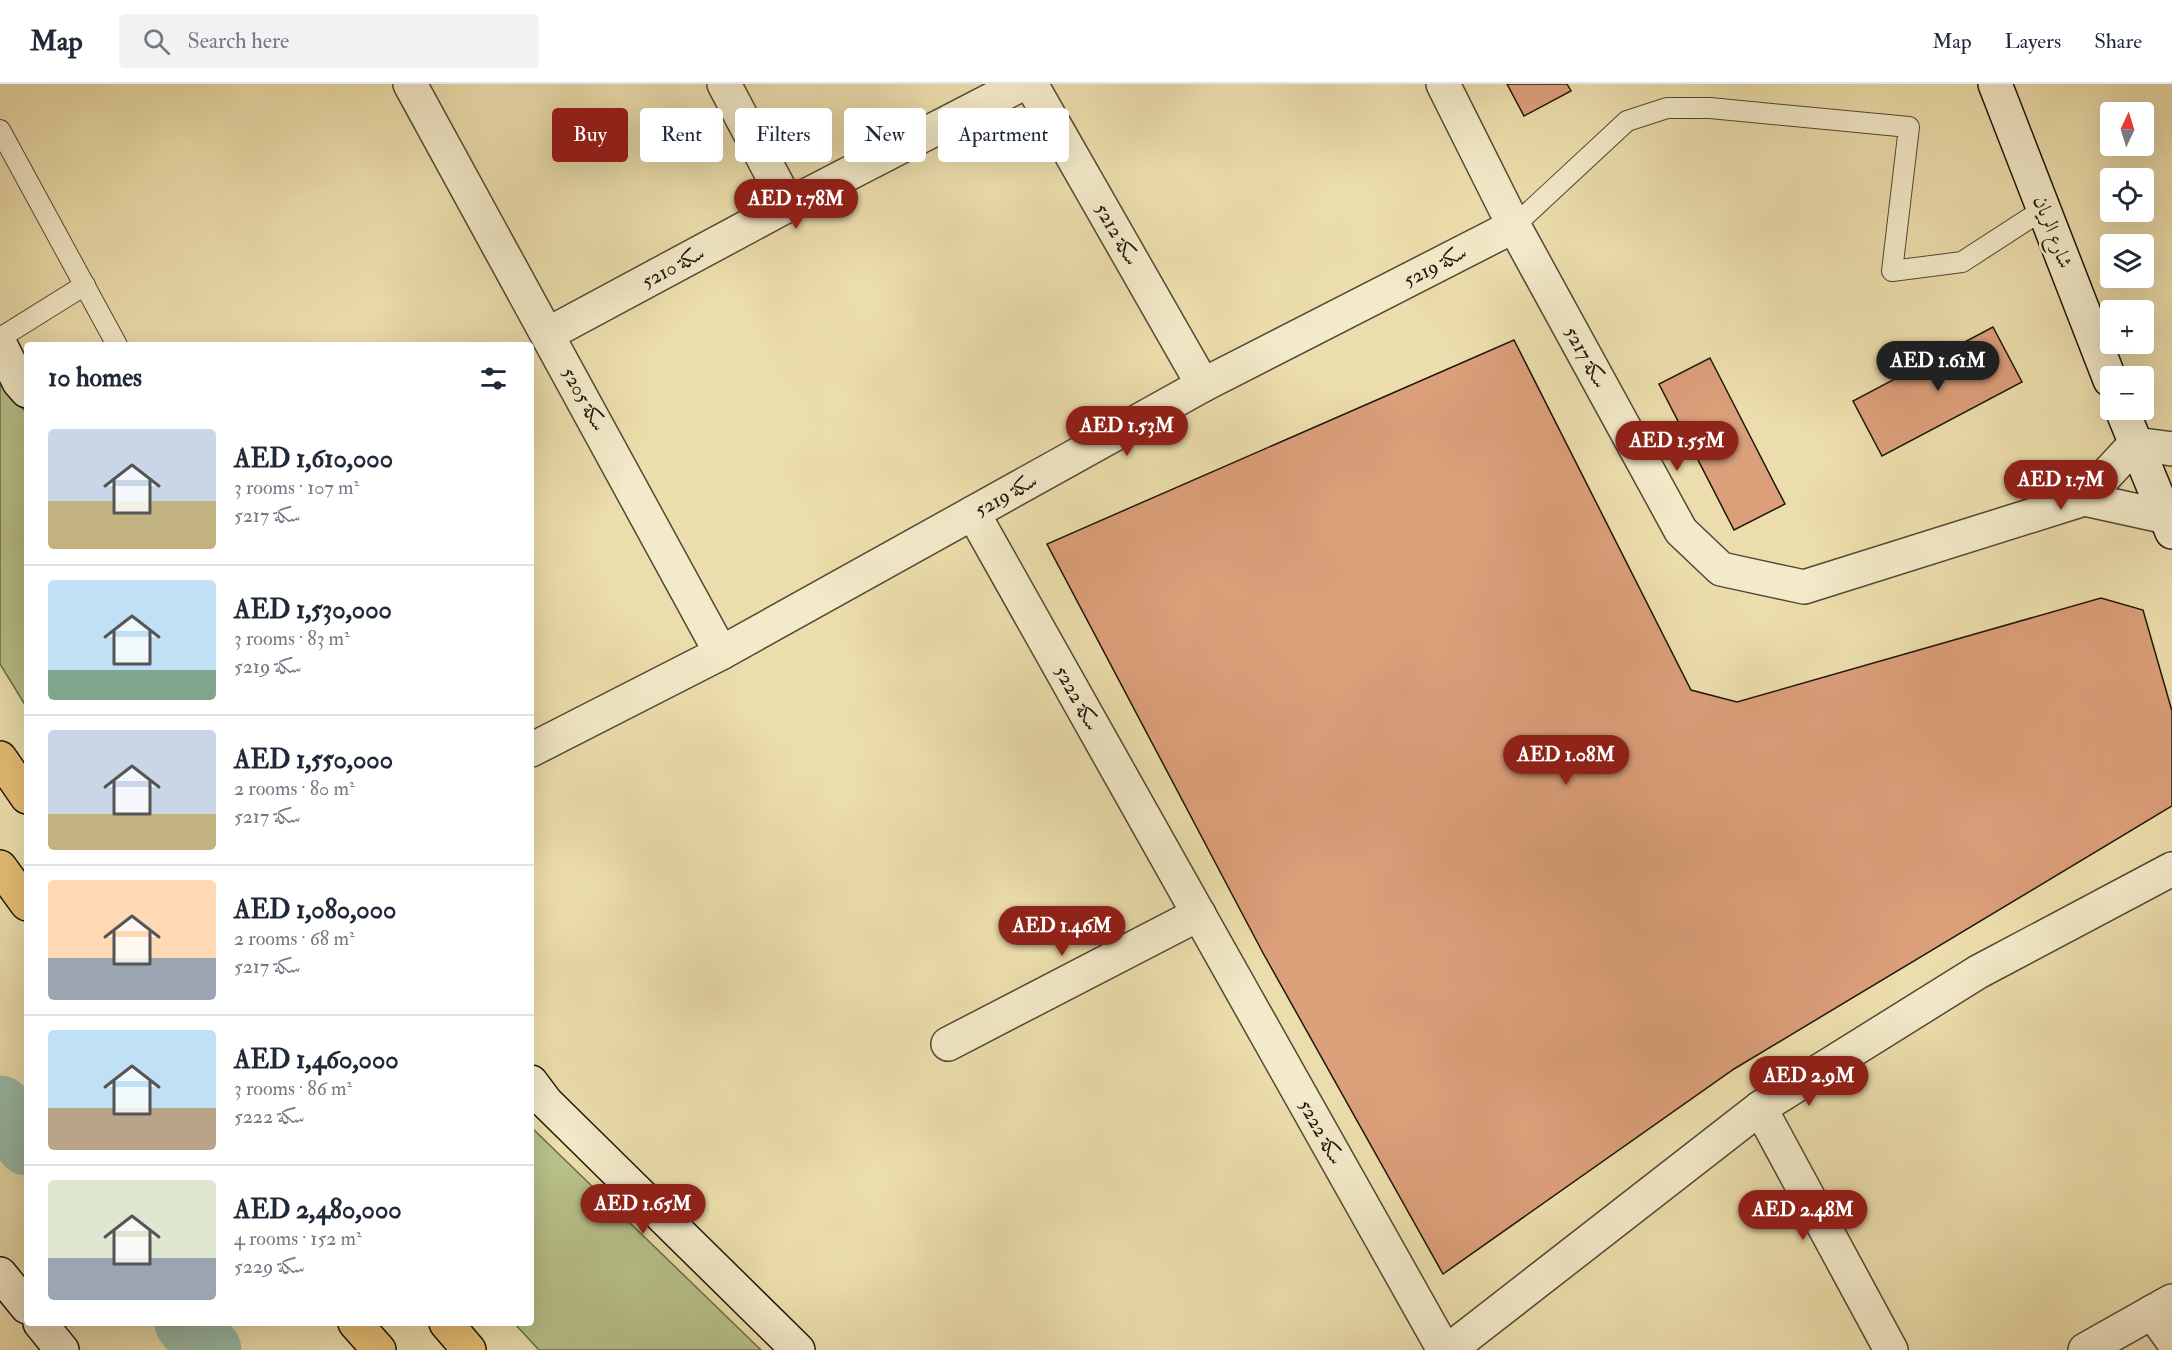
<!DOCTYPE html>
<html lang="en">
<head>
<meta charset="utf-8">
<style>
	:root { --surface:#fff; --page:#f2f2f3; --text:#1f2937; --muted:#747a83; --line:#e0e1e3; --accent:#8f2418 }
	body { margin:0; font-family:"IM FELL Double Pica",Amiri,serif; background:var(--page); color:var(--text); height:100vh; display:flex; flex-direction:column; font-size:22px; white-space:nowrap }
	* { box-sizing:border-box; margin:0 }
	p { font-size:20px; color:var(--muted) }
	.icon { flex:none; width:33px; height:33px; fill:none; stroke:currentColor; stroke-width:2; stroke-linecap:round; stroke-linejoin:round }
	.map { position:relative; flex:1; overflow:hidden }
	.drawer { position:absolute; left:24px; top:258px; width:510px; height:984px; display:flex; flex-direction:column; background:var(--surface); border-radius:6px; box-shadow:0 6px 24px #0002 }
	.drawer>* { flex:none }
	.guide { position:absolute; left:552px; top:24px; width:570px; height:54px; display:flex; gap:12px }
	.needle { width:39px; rotate:4deg }
	.fabs { position:absolute; left:2100px; top:18px; display:grid; gap:12px }
	.fabs a { display:grid; place-items:center; width:54px; height:54px; border-radius:6px; background:var(--surface); box-shadow:0 6px 24px #0002; font-size:30px }
	.price { position:absolute; translate:-50% -51px; padding:0 14px; border-radius:21px; background:var(--accent); color:#fff; font-size:20px; line-height:39px; filter:drop-shadow(0 2px 3px #0008) }
	.price::after { content:''; position:absolute; left:50%; top:36px; width:18px; height:14px; margin-left:-9px; background:inherit; clip-path:polygon(0 0,100% 0,50% 100%) }
	.price.on { background:#222; color:#fff }
	ul { padding:0; list-style:none }
	li { display:flex; align-items:center; gap:18px; height:150px; padding:0 24px }
	li+li { border-top:2px solid var(--line) }
	li span { display:grid; place-items:center; flex:none; width:168px; height:120px; border-radius:6px; color:#555 }
	li>.icon { margin-inline-start:auto }
	span .icon { width:72px; height:72px; fill:#fffc; stroke-width:1 }
	li b { font-size:26px }
	h2 { display:flex; justify-content:space-between; align-items:center; height:72px; padding:0 24px; font-size:26px }
	.tag { padding:0 21px; border-radius:6px; background:var(--surface); box-shadow:0 6px 24px #0002; font-size:21px; line-height:54px }
	.tag.on { background:var(--accent); color:#fff }
	header { display:flex; align-items:center; gap:36px; box-sizing:border-box; height:84px; padding:0 30px; background:var(--surface); border-bottom:2px solid var(--line) }
	header strong { font-size:28px }
	nav { display:flex; gap:33px; margin-inline-start:auto; font-size:21px }
	.search { width:420px; height:54px; background:var(--page); display:flex; align-items:center; gap:15px; box-sizing:border-box; padding:0 21px; border-radius:6px; color:var(--muted); font-size:22px }
	.map>svg:first-child { display:block }
	.green { fill:#b8c189; stroke:#6c6c4b; stroke-width:1.5 }
	.lines { fill:none; stroke-linecap:round; stroke-linejoin:round }
	.river { stroke:#99bcab; stroke-width:63 }
	.building { fill:#db9f7a; stroke:#1f160d; stroke-width:1.5 }
	.lane-casing { stroke:#524835; stroke-width:22 }
	.street-casing { stroke:#524835; stroke-width:36 }
	.secondary-casing { stroke:#1f160d; stroke-width:36 }
	.primary-casing { stroke:#1f160d; stroke-width:36 }
	.lane { stroke:#f3eac9; stroke-width:20 }
	.street { stroke:#f3eac9; stroke-width:33 }
	.secondary { stroke:#f3eac9; stroke-width:33 }
	.primary { stroke:#e6bf76; stroke-width:33 }
	.labels { text-anchor:middle; dominant-baseline:central; stroke-width:5; stroke-linejoin:round; paint-order:stroke }
	.street-label { font-size:20px; fill:#1f160d; stroke:#f3eac9 }
</style>
</head>
<body>
<header>
<strong>Map</strong>
<div class="search"><svg class="icon" aria-label="search" viewBox="0 0 24 24"><circle cx="10" cy="10" r="6"/><path d="M15 15l6 6"/></svg>Search here</div>
<nav><a>Map</a><a>Layers</a><a>Share</a></nav>
</header>
<div class="map">
<svg width="2172" height="1266" viewBox="0 0 2172 1266">
	<rect width="100%" height="100%" fill="#ecdeac"/>
	<filter id="stains"><feTurbulence type="fractalNoise" baseFrequency=".00333" numOctaves="4"/><feColorMatrix values="0 0 0 0 .2 0 0 0 0 .09 0 0 0 0 .02 0 0 0 .5 -.17"/></filter>
	<radialGradient id="worn" r=".72"><stop offset=".6" stop-color="#630" stop-opacity="0"/><stop offset="1" stop-color="#630" stop-opacity=".3"/></radialGradient>
	<!-- green -->
	<g class="green">
		<path d="M0,286l27,45v293l-27,-44z"/>
		<path d="M531,1043l230,223h-222l-25,-27h17z"/>
	</g>
	<g class="lines">
		<!-- river -->
		<g class="river">
			<path d="M0,1023l27,37"/>
			<path d="M186,1239l24,27"/>
		</g>
	</g>
	<!-- building -->
	<g class="building">
		<path d="M1507,0h60l4,7 -47,25z"/>
		<path d="M1993,243l29,55 -140,74 -29,-55z"/>
		<path d="M1514,256l177,350 46,12 364,-104 42,12 29,101v95l-438,263 -291,205 -180,-321 -216,-409z"/>
		<path d="M1710,274l75,146 -51,26 -75,-146z"/>
	</g>
	<g class="lines">
		<!-- lane casing -->
		<g class="lane-casing">
			<g id="lane">
				<path d="M0,46l117,215"/>
				<path d="M1514,142l113,-105 40,-13h43l199,19 -17,144 70,-9 82,-53"/>
				<path d="M0,254l85,-53"/>
			</g>
		</g>
		<!-- street casing -->
		<g class="street-casing">
			<g id="street">
				<path d="M410,0l311,569"/>
				<path d="M724,0l64,121"/>
				<path d="M1031,0l172,301"/>
				<path d="M1443,0l71,142 167,305 40,38 83,18 280,-88"/>
				<path d="M548,250l240,-129 234,-121"/>
				<path d="M2172,365l-37,-5 -51,55 82,18 6,-7"/>
				<path d="M973,429l471,837"/>
				<path d="M531,666l190,-97 482,-268 311,-159"/>
				<path d="M948,960l251,-130"/>
				<path d="M1760,1024l131,242"/>
				<path d="M2152,1228l20,28"/>
				<path d="M1449,1266l311,-242 218,-136 194,-103"/>
				<path d="M2085,1266l87,-49"/>
			</g>
		</g>
		<!-- secondary casing -->
		<g class="secondary-casing">
			<g id="secondary">
				<path d="M1995,0l115,296"/>
				<path d="M0,260l19,38 8,9"/>
				<path d="M2122,326l50,122"/>
				<path d="M531,998l15,20 252,248"/>
				<path d="M0,1190l27,33"/>
				<path d="M40,1239l22,27"/>
			</g>
		</g>
		<!-- primary casing -->
		<g class="primary-casing">
			<g id="primary">
				<path d="M0,674l27,39"/>
				<path d="M0,783l27,37"/>
				<path d="M355,1239l24,27"/>
				<path d="M446,1239l23,27"/>
			</g>
		</g>
		<!-- lane -->
		<use href="#lane" class="lane"/>
		<!-- street -->
		<use href="#street" class="street"/>
		<!-- secondary -->
		<use href="#secondary" class="secondary"/>
		<!-- primary -->
		<use href="#primary" class="primary"/>
	</g>
	<g class="labels">
		<!-- street labels -->
		<g class="street-label">
			<text transform="translate(2053 148) rotate(69)">شارع الريان</text>
			<text transform="translate(1117 150) rotate(60)">سكة 5212</text>
			<text transform="translate(1435 182) rotate(-27)">سكة 5219</text>
			<text transform="translate(673 183) rotate(-28)">سكة 5210</text>
			<text transform="translate(1586 273) rotate(61)">سكة 5217</text>
			<text transform="translate(584 315) rotate(61)">سكة 5205</text>
			<text transform="translate(1006 411) rotate(-29)">سكة 5219</text>
			<text transform="translate(1077 614) rotate(61)">سكة 5222</text>
			<text transform="translate(1321 1048) rotate(61)">سكة 5222</text>
		</g>
	</g>
	<rect width="100%" height="100%" filter="url(#stains)"/>
	<rect width="100%" height="100%" fill="url(#worn)"/>
</svg>
<div class="fabs">
<a><svg class="needle" viewBox="-14 -14 28 28"><path d="M0-13l5 13h-10z" fill="#e53935"/><path d="M0 13l5-13h-10z" fill="#747a83"/></svg></a>
<a><svg class="icon" aria-label="locate" viewBox="0 0 24 24"><circle cx="12" cy="12" r="6"/><path d="M12 2v4M12 18v4M2 12h4M18 12h4"/></svg></a>
<a><svg class="icon" aria-label="layers" viewBox="0 0 24 24"><path d="M12 4l9 5-9 5-9-5zM3 14l9 5 9-5"/></svg></a>
<a>+</a>
<a>−</a>
</div>
<b class="price" style="left:796px;top:146px">AED 1.78M</b>
<b class="price on" style="left:1938px;top:308px">AED 1.61M</b>
<b class="price" style="left:1127px;top:373px">AED 1.53M</b>
<b class="price" style="left:1677px;top:388px">AED 1.55M</b>
<b class="price" style="left:2061px;top:427px">AED 1.7M</b>
<b class="price" style="left:1566px;top:702px">AED 1.08M</b>
<b class="price" style="left:1062px;top:873px">AED 1.46M</b>
<b class="price" style="left:1809px;top:1023px">AED 2.9M</b>
<b class="price" style="left:643px;top:1151px">AED 1.65M</b>
<b class="price" style="left:1803px;top:1157px">AED 2.48M</b>
<div class="guide">
<a class="tag on">Buy</a>
<a class="tag">Rent</a>
<a class="tag">Filters</a>
<a class="tag">New</a>
<a class="tag">Apartment</a>
</div>
<section class="drawer">
<h2>10 homes<svg class="icon" aria-label="filters" viewBox="0 0 24 24"><path d="M4 7h16M4 17h16"/><circle cx="9" cy="7" r="2"/><circle cx="15" cy="17" r="2"/></svg></h2>
<ul>
<li><span style="background:linear-gradient(#c9d6e8 60%,#c2b280 0)"><svg class="icon" aria-label="home" viewBox="0 0 24 24"><path d="M3 11l9-7 9 7M6 9v11h12V9"/></svg></span><div><b>AED 1,610,000</b><p>3 rooms · 107 m²</p><p>سكة 5217</p></div></li>
<li><span style="background:linear-gradient(#bfe0f5 75%,#7fa58c 0)"><svg class="icon" aria-label="home" viewBox="0 0 24 24"><path d="M3 11l9-7 9 7M6 9v11h12V9"/></svg></span><div><b>AED 1,530,000</b><p>3 rooms · 83 m²</p><p>سكة 5219</p></div></li>
<li><span style="background:linear-gradient(#c9d6e8 70%,#c2b280 0)"><svg class="icon" aria-label="home" viewBox="0 0 24 24"><path d="M3 11l9-7 9 7M6 9v11h12V9"/></svg></span><div><b>AED 1,550,000</b><p>2 rooms · 80 m²</p><p>سكة 5217</p></div></li>
<li><span style="background:linear-gradient(#ffd9b3 65%,#9aa5b1 0)"><svg class="icon" aria-label="home" viewBox="0 0 24 24"><path d="M3 11l9-7 9 7M6 9v11h12V9"/></svg></span><div><b>AED 1,080,000</b><p>2 rooms · 68 m²</p><p>سكة 5217</p></div></li>
<li><span style="background:linear-gradient(#bfe0f5 65%,#b9a48a 0)"><svg class="icon" aria-label="home" viewBox="0 0 24 24"><path d="M3 11l9-7 9 7M6 9v11h12V9"/></svg></span><div><b>AED 1,460,000</b><p>3 rooms · 86 m²</p><p>سكة 5222</p></div></li>
<li><span style="background:linear-gradient(#dfe7d0 65%,#9aa5b1 0)"><svg class="icon" aria-label="home" viewBox="0 0 24 24"><path d="M3 11l9-7 9 7M6 9v11h12V9"/></svg></span><div><b>AED 2,480,000</b><p>4 rooms · 152 m²</p><p>سكة 5229</p></div></li>
</ul>
</section>
</div>
</body>
</html>
